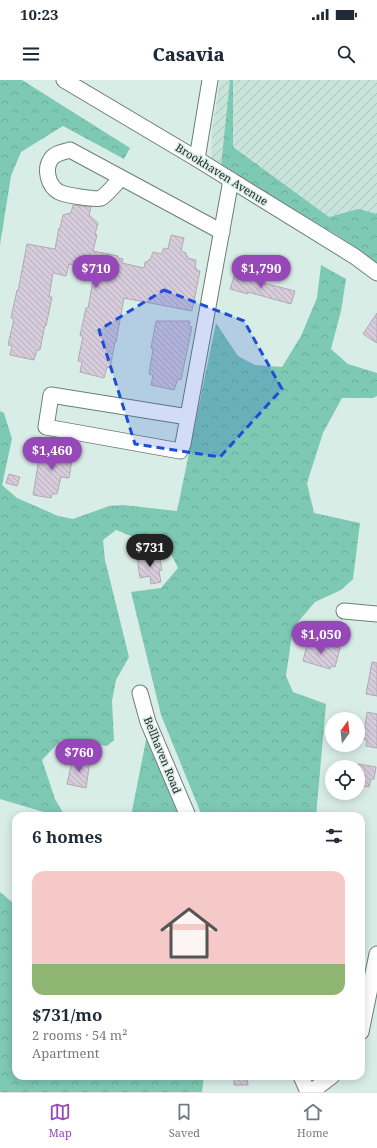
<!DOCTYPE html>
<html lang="en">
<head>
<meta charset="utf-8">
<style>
	:root { --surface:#fff; --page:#f2f2f3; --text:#1f2937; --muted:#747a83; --line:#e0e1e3; --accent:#9647b8 }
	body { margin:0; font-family:"Noto Serif",serif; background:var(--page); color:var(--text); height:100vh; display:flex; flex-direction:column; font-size:15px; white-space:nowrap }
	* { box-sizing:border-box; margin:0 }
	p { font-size:13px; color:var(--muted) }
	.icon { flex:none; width:22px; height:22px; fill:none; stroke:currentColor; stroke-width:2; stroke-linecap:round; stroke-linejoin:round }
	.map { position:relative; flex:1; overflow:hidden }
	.drawer { position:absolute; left:12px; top:732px; width:353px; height:268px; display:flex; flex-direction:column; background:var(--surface); border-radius:12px; box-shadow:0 2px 10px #0003 }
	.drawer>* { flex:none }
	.needle { width:26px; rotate:15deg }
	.tools { position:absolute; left:325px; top:632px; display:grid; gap:8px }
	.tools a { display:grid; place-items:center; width:40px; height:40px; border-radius:50%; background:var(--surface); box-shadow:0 2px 10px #0003; font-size:20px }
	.price { position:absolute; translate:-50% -34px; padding:0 9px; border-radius:14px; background:var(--accent); color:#fff; font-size:13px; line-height:26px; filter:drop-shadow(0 1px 2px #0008) }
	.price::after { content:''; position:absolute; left:50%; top:24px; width:12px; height:9px; margin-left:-6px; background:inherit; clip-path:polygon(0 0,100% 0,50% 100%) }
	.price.current { background:#222; color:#fff }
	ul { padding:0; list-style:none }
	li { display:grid; align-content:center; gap:8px; height:212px; padding:0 20px }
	li span { display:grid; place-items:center; height:124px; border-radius:12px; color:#555 }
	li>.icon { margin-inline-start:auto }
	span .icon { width:72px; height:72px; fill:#fffc; stroke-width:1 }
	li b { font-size:17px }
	h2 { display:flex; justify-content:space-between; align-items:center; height:48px; padding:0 20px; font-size:17px }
	.status { display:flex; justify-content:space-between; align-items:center; height:28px; padding:0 20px; background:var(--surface); direction:ltr }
	.status svg { height:11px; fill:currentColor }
	header { display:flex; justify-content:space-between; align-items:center; height:52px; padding:0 20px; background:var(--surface); font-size:18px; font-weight:800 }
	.menu { display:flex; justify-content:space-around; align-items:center; height:56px; border-top:1px solid var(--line); background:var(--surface); font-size:11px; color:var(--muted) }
	.menu a { display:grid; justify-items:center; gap:2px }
	.menu .current { color:var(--accent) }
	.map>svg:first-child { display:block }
	.industrial { fill:url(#industrial-furrows) }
	.forest { fill:url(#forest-crowns) }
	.building { fill:url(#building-back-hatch); stroke:#b2a9b7 }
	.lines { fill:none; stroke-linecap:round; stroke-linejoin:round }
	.minor-casing { stroke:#6d7f79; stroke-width:17 }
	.minor { stroke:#fff; stroke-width:15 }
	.marked { fill:#1d4ed8; fill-opacity:0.2; stroke:#1d4ed8; stroke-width:3; stroke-dasharray:8 5; stroke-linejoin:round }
	.labels { text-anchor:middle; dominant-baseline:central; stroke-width:3; stroke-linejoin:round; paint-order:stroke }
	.street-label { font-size:11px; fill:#1d2422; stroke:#d9ede7 }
</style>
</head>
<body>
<div class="status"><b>10:23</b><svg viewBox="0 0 49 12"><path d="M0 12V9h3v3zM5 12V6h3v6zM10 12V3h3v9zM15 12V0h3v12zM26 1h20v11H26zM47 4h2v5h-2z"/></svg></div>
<header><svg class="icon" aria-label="menu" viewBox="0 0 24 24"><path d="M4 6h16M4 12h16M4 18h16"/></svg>Casavia<svg class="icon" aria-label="search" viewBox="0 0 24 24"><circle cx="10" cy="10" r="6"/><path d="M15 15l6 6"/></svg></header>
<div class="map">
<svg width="377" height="1012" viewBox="0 0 377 1012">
	<defs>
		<pattern id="industrial-furrows" width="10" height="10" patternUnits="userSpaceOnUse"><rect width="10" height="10" fill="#c7e3da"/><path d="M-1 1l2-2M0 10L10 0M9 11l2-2" fill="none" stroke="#aac3bb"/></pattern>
		<pattern id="forest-crowns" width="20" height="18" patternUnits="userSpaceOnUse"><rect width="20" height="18" fill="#7ec9b4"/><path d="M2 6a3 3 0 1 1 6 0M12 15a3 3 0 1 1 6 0" fill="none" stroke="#6cac9a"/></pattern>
		<pattern id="building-back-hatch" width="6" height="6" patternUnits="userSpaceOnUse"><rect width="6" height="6" fill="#d5cbda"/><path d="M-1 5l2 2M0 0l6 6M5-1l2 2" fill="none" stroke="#b6aebb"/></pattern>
	</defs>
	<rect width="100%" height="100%" fill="#d9ede7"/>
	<!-- industrial -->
	<path class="industrial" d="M220,0h157v192l-166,-111 1,-30z"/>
	<!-- forest -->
	<g class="forest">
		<path d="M0,0h22l108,68 -6,11 -61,-33 -42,26 -10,24 -11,69z"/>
		<path d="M230,0h3v67l96,70 29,-8 19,5v49l-40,-28 -116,-69z"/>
		<path d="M321,185l25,14 -5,32 -10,38 17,15 29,9v23l-4,2h-31l-19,35 -16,50 7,30 46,10 -7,56 -12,11 -26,12 -22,26 -7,48 7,16 33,12 -10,112h-114l-41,-101 -30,-123 30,-4 17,-20 -10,-20 -29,-9 -23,-9 -13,10 2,20 24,97 -13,23 -4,21 2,39 -7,6 -46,-6 -19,20 13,39 10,17h-8l-57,-17v-388l4,2 8,26 -10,46 15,13 41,18 15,3 36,-13 14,-1 54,6 39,-188 22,33 17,9 27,2 19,-31 16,-38z"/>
		<path d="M147,655l32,81h-48z"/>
		<path d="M0,812l13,11 3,1v172h188l-2,16h-202z"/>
	</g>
	<!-- building -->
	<g class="building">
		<path d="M73,125l18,2 -2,8 9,8 -3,11 2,1 -4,16 25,5v2l5,1 -1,4 22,5 1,-6h3v-2h2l3,-8 8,2 3,-6 4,1 3,-14 13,3 -3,13 5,2v3h2l-1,2 9,2 -1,8 2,1 -1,1 4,1 -8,40 -68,-13 -8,44h-1l-5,26 -3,-1 -3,11 -24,-6 2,-10 -4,-1 5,-25h-3l6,-28h2l7,-38 -26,-6 -3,12 -13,-3 -4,24h3l-6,29 -1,-1 -5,25h-3l-3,10 -24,-5 2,-9 -4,-1 6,-26 -3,-1 6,-28 1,1 9,-47 28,5 4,-21h1l3,-13 8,-2z"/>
		<path d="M235,193l18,6 -1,1 43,11 -4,13 -43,-12v2l-18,-5z"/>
		<path d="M377,233v30l-14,-9z"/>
		<path d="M156,241h34l-1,5 3,1 -11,53 -3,-1 -4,11 -23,-5 2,-10 -4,-1 4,-25 -2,-1z"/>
		<path d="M41,367l24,4 -1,2 9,1 -4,24 -8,-1 -4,17h-5l-1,4 -18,-3z"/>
		<path d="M9,394l11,3 -3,9 -11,-3z"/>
		<path d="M154,474l1,2 4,-1 3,15 -3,1 2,11 -10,2 -1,-8 -10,2 -3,-20z"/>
		<path d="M308,561l17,5v-2l15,4 -5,19 -4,-1 -1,3 -27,-8z"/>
		<path d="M372,582l5,1v33l-11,-2z"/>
		<path d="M367,632l10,2v34l-11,-2 1,-6 -4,-1z"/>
		<path d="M73,677l17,4 -4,27 -19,-4z"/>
		<path d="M358,684l18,3 -2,12h-3l-2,8 -11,-2z"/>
		<path d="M234,996h13l1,9h-14z"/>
	</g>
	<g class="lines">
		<!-- minor casing -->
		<g class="minor-casing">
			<g id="minor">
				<path d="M64,0l133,79 157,97 23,17"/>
				<path d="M197,79l13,-79"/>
				<path d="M121,98c-5,5 -14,17 -20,20 -5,2 -37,-3 -42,-6 -11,-6 -15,-23 -8,-33 4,-6 12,-7 19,-9l152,82"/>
				<path d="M188,337l-137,-22 -5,32 134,24 3,-7 48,-264"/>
				<path d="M344,531l33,3"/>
				<path d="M140,613l8,29 40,94"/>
				<path d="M361,952l16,-78"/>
				<path d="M301,996l7,16"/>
				<path d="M311,1012l21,-16"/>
			</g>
		</g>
		<!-- minor -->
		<use href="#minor" class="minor"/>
	</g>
	<!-- marked area -->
	<path class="marked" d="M164,210l80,31 38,68 -62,68 -85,-13 -36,-114z"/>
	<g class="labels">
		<!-- street labels -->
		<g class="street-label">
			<text transform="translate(222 94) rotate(32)">Brookhaven Avenue</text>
			<text transform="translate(163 675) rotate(68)">Bellhaven Road</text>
		</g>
	</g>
</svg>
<div class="tools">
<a><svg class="needle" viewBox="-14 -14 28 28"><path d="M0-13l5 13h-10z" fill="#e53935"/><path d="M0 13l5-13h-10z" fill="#747a83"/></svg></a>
<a><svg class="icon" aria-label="locate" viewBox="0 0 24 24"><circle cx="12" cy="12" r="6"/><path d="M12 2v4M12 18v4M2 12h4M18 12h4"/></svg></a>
</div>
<b class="price" style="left:96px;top:209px">$710</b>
<b class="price" style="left:261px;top:209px">$1,790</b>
<b class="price" style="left:52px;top:391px">$1,460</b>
<b class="price current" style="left:150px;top:488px">$731</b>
<b class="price" style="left:321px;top:575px">$1,050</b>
<b class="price" style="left:79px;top:693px">$760</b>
<section class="drawer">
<h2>6 homes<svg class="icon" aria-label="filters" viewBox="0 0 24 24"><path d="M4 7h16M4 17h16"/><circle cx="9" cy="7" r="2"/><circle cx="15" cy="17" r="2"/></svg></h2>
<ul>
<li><span style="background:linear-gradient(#f6c9c9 75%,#8fb573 0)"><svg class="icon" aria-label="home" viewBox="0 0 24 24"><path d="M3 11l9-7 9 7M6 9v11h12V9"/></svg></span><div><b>$731/mo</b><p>2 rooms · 54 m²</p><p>Apartment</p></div></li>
</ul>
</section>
</div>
<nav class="menu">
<a class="current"><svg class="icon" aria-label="map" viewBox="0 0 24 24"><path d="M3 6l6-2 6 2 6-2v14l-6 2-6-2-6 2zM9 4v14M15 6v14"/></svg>Map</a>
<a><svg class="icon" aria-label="saved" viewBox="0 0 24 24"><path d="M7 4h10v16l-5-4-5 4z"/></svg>Saved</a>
<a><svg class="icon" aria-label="home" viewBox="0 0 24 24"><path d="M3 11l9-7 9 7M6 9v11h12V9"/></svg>Home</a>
</nav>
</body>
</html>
